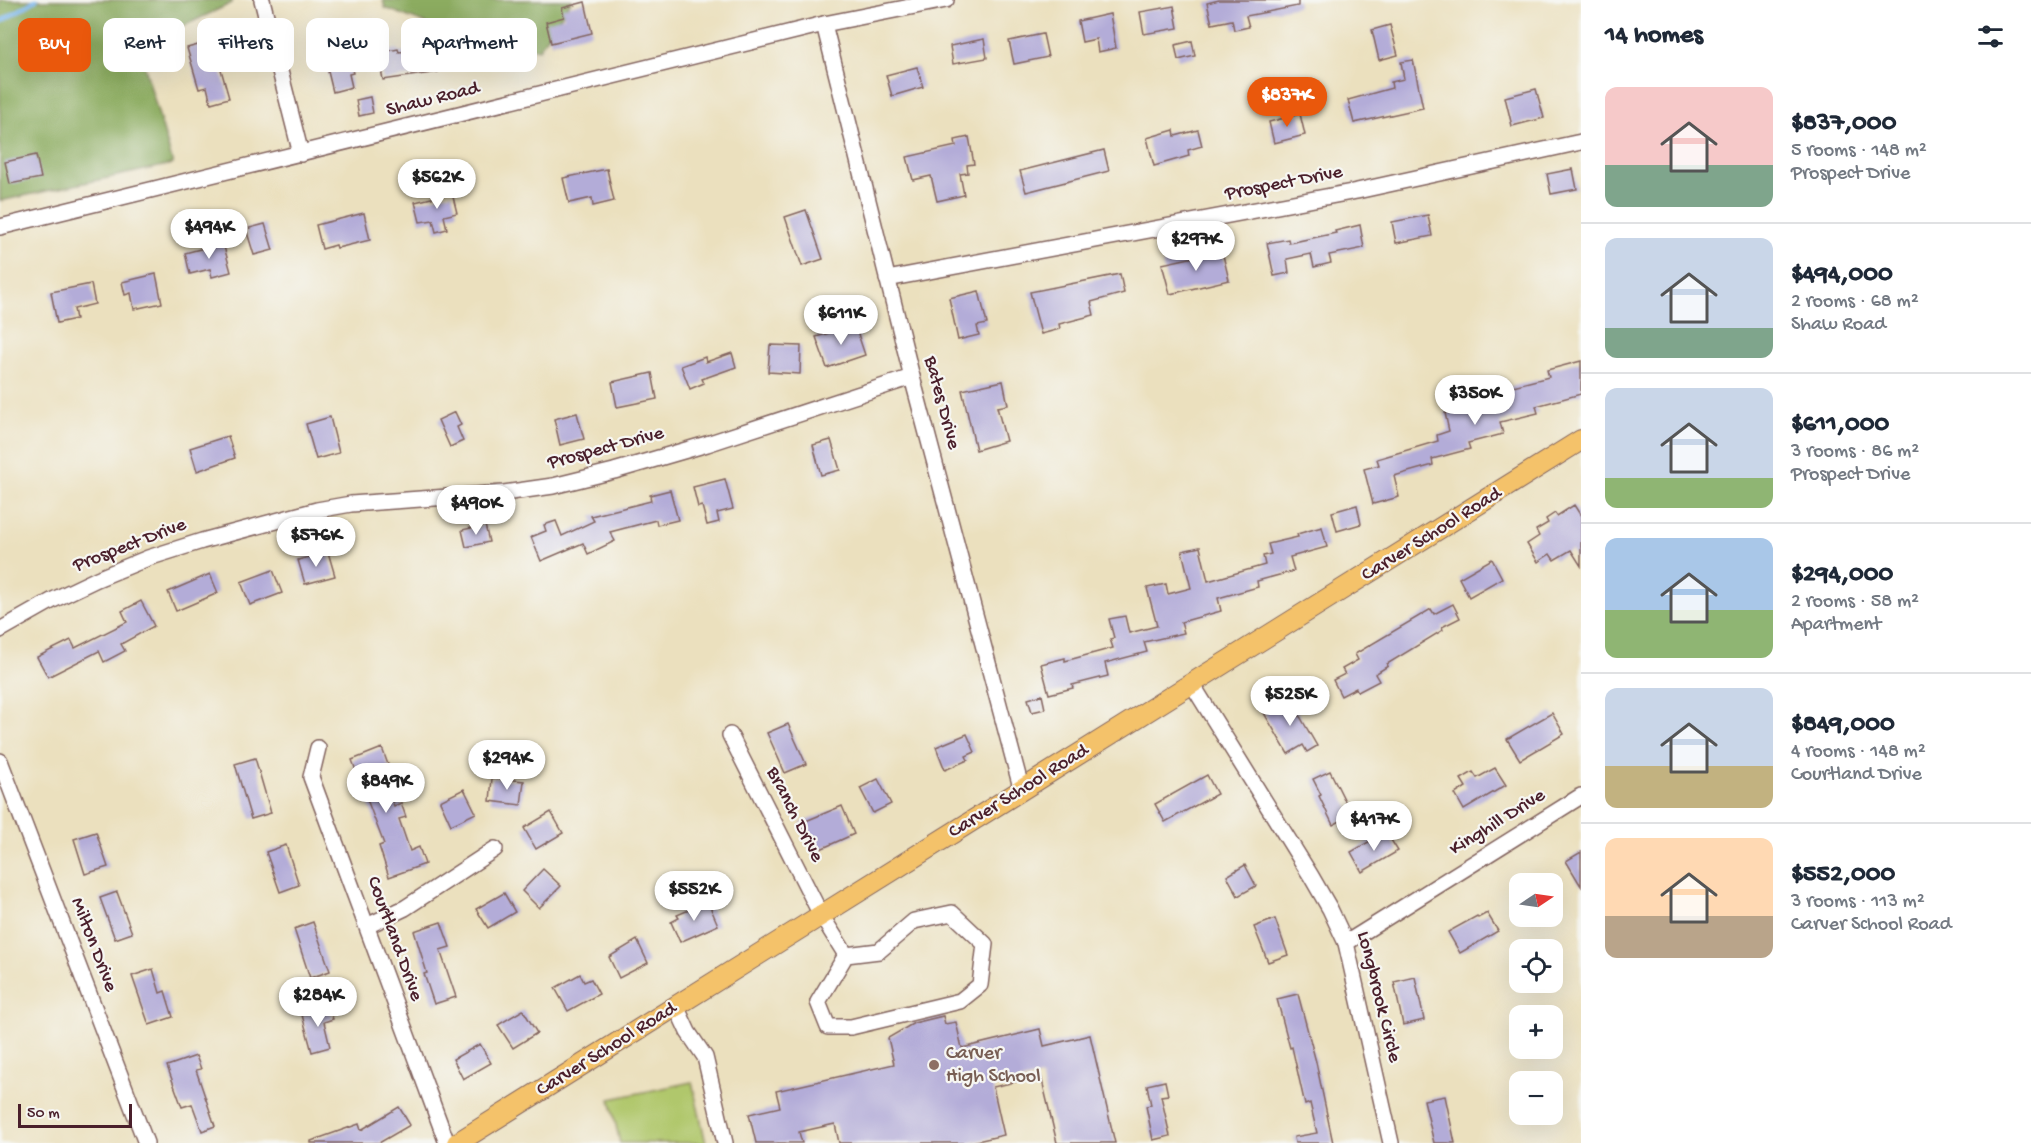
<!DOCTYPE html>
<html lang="en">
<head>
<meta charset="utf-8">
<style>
	:root { --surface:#fff; --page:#f2f2f3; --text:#1f2937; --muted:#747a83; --line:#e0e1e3; --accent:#ea580c }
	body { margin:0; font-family:"Gochi Hand",sans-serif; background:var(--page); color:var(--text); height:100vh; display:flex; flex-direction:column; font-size:22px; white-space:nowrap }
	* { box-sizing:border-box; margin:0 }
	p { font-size:20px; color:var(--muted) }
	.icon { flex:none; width:33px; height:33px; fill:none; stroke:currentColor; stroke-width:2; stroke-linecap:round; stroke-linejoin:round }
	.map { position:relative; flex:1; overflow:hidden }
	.panel { display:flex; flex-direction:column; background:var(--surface); width:450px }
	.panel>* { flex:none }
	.banner { position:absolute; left:18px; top:18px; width:570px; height:54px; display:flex; gap:12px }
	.needle { width:39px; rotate:77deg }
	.controls { position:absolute; left:1509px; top:873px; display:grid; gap:12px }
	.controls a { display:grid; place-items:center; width:54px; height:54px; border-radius:12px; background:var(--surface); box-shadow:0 6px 24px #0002; font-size:30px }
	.scale { position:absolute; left:18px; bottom:15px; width:114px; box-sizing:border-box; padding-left:6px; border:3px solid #4a1f2b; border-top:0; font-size:16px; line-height:21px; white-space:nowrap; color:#4a1f2b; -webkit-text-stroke:4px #f6f6f2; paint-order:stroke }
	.price { position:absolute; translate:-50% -51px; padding:0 14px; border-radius:21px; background:#fff; color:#222; font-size:20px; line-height:39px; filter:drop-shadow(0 2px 3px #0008) }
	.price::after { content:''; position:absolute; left:50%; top:36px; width:18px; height:14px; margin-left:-9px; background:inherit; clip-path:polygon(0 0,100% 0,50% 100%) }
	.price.on { background:var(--accent); color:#fff }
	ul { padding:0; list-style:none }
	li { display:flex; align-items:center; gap:18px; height:150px; padding:0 24px }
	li+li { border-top:2px solid var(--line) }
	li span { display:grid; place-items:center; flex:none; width:168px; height:120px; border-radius:12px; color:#555 }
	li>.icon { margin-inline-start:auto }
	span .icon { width:72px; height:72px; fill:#fffc; stroke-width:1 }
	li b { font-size:26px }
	h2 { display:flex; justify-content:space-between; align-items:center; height:72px; padding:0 24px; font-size:26px }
	.chip { padding:0 21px; border-radius:12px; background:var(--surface); box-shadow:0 6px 24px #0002; font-size:21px; line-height:54px }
	.chip.on { background:var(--accent); color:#fff }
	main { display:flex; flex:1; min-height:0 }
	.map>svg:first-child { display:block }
	.green { fill:#b0c76c; stroke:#7d734c; stroke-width:1.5 }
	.forest { fill:#8cac60; stroke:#6b6646; stroke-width:1.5 }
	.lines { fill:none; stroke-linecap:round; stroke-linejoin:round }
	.stream { stroke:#7db8ef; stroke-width:4.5 }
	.building { fill:#b3acd8 }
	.minor-casing { stroke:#82635e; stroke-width:18 }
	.major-casing { stroke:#82635e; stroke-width:22 }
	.minor { stroke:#fff; stroke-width:15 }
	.major { stroke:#f4c26a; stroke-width:20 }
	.education-dot { fill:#8d6e63; stroke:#f6f6f2; stroke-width:2 }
	.labels { text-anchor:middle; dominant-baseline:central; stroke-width:4.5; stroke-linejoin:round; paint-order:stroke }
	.street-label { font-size:20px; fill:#4a1f2b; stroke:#f6f6f2 }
	.education-label { font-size:20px; fill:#785e54; stroke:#f6f6f2; text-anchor:start }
</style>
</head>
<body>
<main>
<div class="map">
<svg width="1581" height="1143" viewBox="0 0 1581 1143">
	<rect width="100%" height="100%" fill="#f6f6f2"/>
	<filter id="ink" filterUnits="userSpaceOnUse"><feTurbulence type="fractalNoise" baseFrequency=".0167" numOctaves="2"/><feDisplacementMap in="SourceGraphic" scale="12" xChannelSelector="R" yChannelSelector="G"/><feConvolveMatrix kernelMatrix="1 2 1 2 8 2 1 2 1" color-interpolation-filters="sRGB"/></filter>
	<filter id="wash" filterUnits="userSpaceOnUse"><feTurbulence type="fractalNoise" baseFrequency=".008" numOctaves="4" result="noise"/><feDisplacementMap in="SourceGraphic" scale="24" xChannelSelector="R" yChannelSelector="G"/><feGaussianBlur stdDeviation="1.35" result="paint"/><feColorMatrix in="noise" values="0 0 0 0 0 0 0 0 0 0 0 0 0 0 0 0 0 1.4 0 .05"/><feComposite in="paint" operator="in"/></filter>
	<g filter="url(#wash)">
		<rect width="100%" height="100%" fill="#ebe0be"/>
		<!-- green -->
		<path class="green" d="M692,1082l14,61h-86l-10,-44z"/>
		<!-- forest -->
		<g class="forest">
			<path d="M0,0h232v3l-93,44 34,117 -173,37z"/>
			<path d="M383,0h189l-33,49 -79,-12 -75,-29z"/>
		</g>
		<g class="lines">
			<!-- stream -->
			<path class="stream" d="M0,22l36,-22"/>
		</g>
		<g id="blocks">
			<!-- building -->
			<g class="building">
				<path d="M1219,0h79v6l-52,10 3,11 -15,3 -2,-10 -20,4 -5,-21z"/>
				<path d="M585,2l7,31 -41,10 -5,-21 18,-5 -2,-9z"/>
				<path d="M1174,6l4,22 -34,6 -4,-22z"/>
				<path d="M1110,14l6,34 -18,4 -2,-13 -14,3 -4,-21z"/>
				<path d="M1390,25l8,30 -19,5 -7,-30z"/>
				<path d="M1043,34l5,23 -34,7 -5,-23z"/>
				<path d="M139,39l5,17 -21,6 -4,-17z"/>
				<path d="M984,39l3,19 -34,6 -3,-18z"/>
				<path d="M213,41l16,57 -18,5 -4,-16 -8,2 -12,-41z"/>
				<path d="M345,41l8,32 -4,1 3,13 -19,5 -11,-45z"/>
				<path d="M1192,41l3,15 -17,4 -3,-15z"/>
				<path d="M436,48l2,24 -55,8 -5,-27 20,-4 1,3z"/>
				<path d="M1413,60l10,48 -69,15 -6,-23 44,-12 -1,-6 13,-3 -3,-17z"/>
				<path d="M917,67l6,20 -31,9 -6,-21z"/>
				<path d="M1536,89l8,29 -32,8 -7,-29z"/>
				<path d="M370,97l3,16 -14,3 -3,-16z"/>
				<path d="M1300,114l5,21 -31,8 -5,-21z"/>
				<path d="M1174,130l1,6 23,-6 4,16 -14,4 1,6 -35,10 -7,-28z"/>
				<path d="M969,137l5,27 -7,1 1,8 -8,1 4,21 -27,6 -6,-25 -18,4 -6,-23 49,-11 -1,-6z"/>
				<path d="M1104,150l5,21 -83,21 -6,-21z"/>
				<path d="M36,155l5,23 -31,6 -5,-22z"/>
				<path d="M607,169l7,32 -21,5 -1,-8 -23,5 -6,-25z"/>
				<path d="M1573,169l4,20 -26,5 -4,-20z"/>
				<path d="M452,193l5,20 -13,3 3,13 -11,3 -3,-12 -13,2 -5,-20z"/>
				<path d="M806,210l17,49 -21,7 -17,-49z"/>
				<path d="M364,213l6,27 -33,8 -1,-3 -14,4 -6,-24z"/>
				<path d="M1428,215l4,21 -36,7 -4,-21z"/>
				<path d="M265,224l8,26 -19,5 -8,-26z"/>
				<path d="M1360,225l4,23 -35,7 2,8 -17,4 -3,-13 -24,5 2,14 -15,3 -7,-33 21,-4 1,4 47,-10 -1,-2z"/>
				<path d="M223,243l8,29 -19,5 -2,-8 -20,5 -5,-21z"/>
				<path d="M1222,251l7,29 -59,14 -8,-30z"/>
				<path d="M156,274l6,29 -28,6 -3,-16 -6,2 -3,-13z"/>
				<path d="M1120,274l4,19 -33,9 3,13 -35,9 1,5 -19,5 -11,-42z"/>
				<path d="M91,284l4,20 -21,5 2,10 -19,4 -6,-31z"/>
				<path d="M979,291l8,33 -10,2 2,9 -21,5 -9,-42z"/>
				<path d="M855,325l10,30 -38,13 -11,-31z"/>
				<path d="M770,345l31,1 -1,28 -32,-2z"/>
				<path d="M732,353l4,14 -34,12 2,4 -14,6 -9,-23 24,-9 1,5z"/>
				<path d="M1581,361v33l-45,12 2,7 -38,9 3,12 -35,9 2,6 -38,10 1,6 -39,11 5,21 -26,7 -9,-35 15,-4 -2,-6 61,-18 -1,-6 12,-4 -4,-18 30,-7 -2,-10 76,-19 -2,-7z"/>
				<path d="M652,373l5,26 -40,8 -5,-25z"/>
				<path d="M1003,381l5,24 -11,2 9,34 -30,9 -14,-60z"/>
				<path d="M455,412l6,13 -4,2 6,14 -13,6 -12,-27z"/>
				<path d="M577,413l7,26 -24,6 -6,-26z"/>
				<path d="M330,417l9,36 -23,6 -10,-35z"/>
				<path d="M228,436l7,22 -38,13 -7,-23z"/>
				<path d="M831,440l9,30 -19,5 -8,-30z"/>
				<path d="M725,479l8,30 -16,4 2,9 -12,3 -5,-19 -4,1 -5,-20z"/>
				<path d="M670,490l8,30 -21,5 -1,-5 -46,12 5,9 -27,13 -5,-11 -42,18 -10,-24 15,-6 -2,-6 12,-4 6,15 32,-15 -3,-5 60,-15 -1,-6z"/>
				<path d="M1357,505l4,19 -24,7 -5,-19z"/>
				<path d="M1574,505l7,11v50l-10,-16 -17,10 -4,-6 -12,8 -11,-18 12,-8 -3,-6 12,-7 -2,-4 9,-6 2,3z"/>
				<path d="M485,525l4,17 -23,5 -4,-17z"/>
				<path d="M1322,527l5,20 -37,10 4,14 -37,10 1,6 -40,11 3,13 -40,11 3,11 -40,9 3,10 -42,11 3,13 -36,9 1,3 -24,6 -8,-30 24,-6v3l48,-13 -3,-9 4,-1 -5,-19 16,-3 4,17 28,-7 -10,-38 19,-4 2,10 23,-6 -9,-37 18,-4 8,34 57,-16 -2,-9 8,-2 -3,-10 30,-7 -1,-3z"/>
				<path d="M328,552l7,24 -30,8 -7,-24z"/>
				<path d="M1492,559l10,19 -33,19 -10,-19z"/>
				<path d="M273,570l9,23 -32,12 -9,-23z"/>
				<path d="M210,574l8,19 -42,18 -8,-19z"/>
				<path d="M141,601l13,25 -33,18 4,7 -21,11 -5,-11 -51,26 -11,-20 34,-17 4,8 52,-26 -5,-11z"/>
				<path d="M1453,604l7,14 -18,9 1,3 -56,34 1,2 -13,8 4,7 -21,11 -2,-4 -15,8 -8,-16 12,-6 -3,-5 16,-9 -3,-6 76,-45 3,5z"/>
				<path d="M1042,695l3,14 -13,3 -4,-13z"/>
				<path d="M1290,699l27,47 -10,6 -4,-7 -15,9 -24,-41z"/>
				<path d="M1552,713l12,21 -44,26 -13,-21z"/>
				<path d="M788,724l18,40 -21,9 -18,-40z"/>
				<path d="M967,734l8,18 -9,4 2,4 -23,10 -9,-23z"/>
				<path d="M382,748l8,22 -7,3 11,33 7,-3 5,14 -7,2 11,32 9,-4 6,17 -36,13 -10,-31 5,-2 -32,-84z"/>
				<path d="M255,758l16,55 -20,6 -16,-55z"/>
				<path d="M1495,768l11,17 -42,25 -9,-16 11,-7 -5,-8 12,-7 4,6z"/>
				<path d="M1330,771l22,44 -19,10 -14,-29 2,-1 -8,-16z"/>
				<path d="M1207,775l10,19 -52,28 -10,-18z"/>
				<path d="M492,778l32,3 -3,24 -31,-4z"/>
				<path d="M878,779l13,25 -18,9 -13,-25z"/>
				<path d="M464,789l12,24 -25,12 -11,-24z"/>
				<path d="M842,806l12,28 -40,18 -13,-29z"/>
				<path d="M551,812l12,21 -27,16 -12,-21z"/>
				<path d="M96,832l12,35 -23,7 -11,-35z"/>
				<path d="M1386,832l12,19 -36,21 -11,-20z"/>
				<path d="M286,845l13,40 -19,7 -14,-40z"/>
				<path d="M1581,852v34l-15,-25z"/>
				<path d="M1245,865l11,21 -18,10 -11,-20z"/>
				<path d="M543,869l18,17 -22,22 -17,-17z"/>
				<path d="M117,892l15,41 -17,6 -15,-41z"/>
				<path d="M504,893l11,19 -27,16 -12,-19z"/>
				<path d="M708,902l10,23 -38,17 -9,-20 8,-4 -2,-3z"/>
				<path d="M1487,913l11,18 -38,22 -12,-21 29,-16 1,2z"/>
				<path d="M1275,919l13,36 -20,7 -14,-35z"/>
				<path d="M313,922l17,49 -20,7 -16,-49z"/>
				<path d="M441,922l9,25 -10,3 16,47 -22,7 -10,-30 3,-1 -13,-42z"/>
				<path d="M637,940l11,23 -29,15 -10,-21z"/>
				<path d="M153,969l7,24 5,-2 8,26 -24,8 -17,-49z"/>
				<path d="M580,974l4,8 7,-3 8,15 -31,17 -13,-23z"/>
				<path d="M1415,977l9,43 -21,5 -9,-43z"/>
				<path d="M1298,994l18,68 17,81h-38l-1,-6 23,-4 -7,-30 -5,2 -13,-58 -2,1 -13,-49z"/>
				<path d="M329,1007l4,12 -9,3 6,25 -18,5 -10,-37z"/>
				<path d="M523,1010l14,23 -24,15 -15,-23z"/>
				<path d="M943,1016l2,8 11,-2 6,26 78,-19 4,17 46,-11 25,108h-58l-16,-67 -48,11 11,48 -36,8h-129l-4,-19 -36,8 3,11h-46l-7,-29 31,-7 -4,-16 118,-27 -6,-26 26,-15z"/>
				<path d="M480,1044l11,19 -28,16 -10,-20z"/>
				<path d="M196,1056l5,13 -5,1 19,56 -13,5 -10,-27 -10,3 -15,-41z"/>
				<path d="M1165,1081l3,14 -7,1 9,40 -17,4 -7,-34 5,-1 -4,-20z"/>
				<path d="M1445,1096l10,47h-21l-10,-43z"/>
				<path d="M399,1107l11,18 -31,18h-68v-2l48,-17 2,6z"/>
			</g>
		</g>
	</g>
	<g filter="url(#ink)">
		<use href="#blocks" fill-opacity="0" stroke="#82635e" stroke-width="1.5"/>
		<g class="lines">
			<!-- minor casing -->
			<g class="minor-casing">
				<g id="minor">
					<path d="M262,0l39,154"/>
					<path d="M824,24l88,353 110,414"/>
					<path d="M0,227l824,-203 122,-24"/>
					<path d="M887,279l470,-88 224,-49"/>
					<path d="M0,630l53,-30 44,-21 51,-21 54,-17 115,-31 34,-6 153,-11 49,-7 61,-15 93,-27 205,-67"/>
					<path d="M1192,684l119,192 19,33 16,34 45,200"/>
					<path d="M730,735l91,180 25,40"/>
					<path d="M318,748l-7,29 136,366"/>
					<path d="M0,761l146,382"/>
					<path d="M952,913l33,31 -5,41 -20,16 -109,26h-23l-10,-25 28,-47 33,-4 35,-30z"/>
					<path d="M367,926l38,-18 90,-59"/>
					<path d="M1346,943l235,-147"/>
					<path d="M676,1006l12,26 17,25 20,86"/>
				</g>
			</g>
			<!-- major casing -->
			<g class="major-casing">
				<path id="major" d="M457,1143l1124,-703"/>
			</g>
			<!-- minor -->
			<use href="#minor" class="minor"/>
			<!-- major -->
			<use href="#major" class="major"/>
		</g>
	</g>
	<!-- markers -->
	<circle class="education-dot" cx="934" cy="1065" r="6"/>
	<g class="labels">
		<!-- street labels -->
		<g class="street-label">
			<text transform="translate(433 100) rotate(-14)">Shaw Road</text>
			<text transform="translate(1284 184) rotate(-11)">Prospect Drive</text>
			<text transform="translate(941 403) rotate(75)">Bates Drive</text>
			<text transform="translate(606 449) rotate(-15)">Prospect Drive</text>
			<text transform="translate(1432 535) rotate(-32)">Carver School Road</text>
			<text transform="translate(130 546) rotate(-21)">Prospect Drive</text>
			<text transform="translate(1019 792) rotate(-32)">Carver School Road</text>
			<text transform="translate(794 815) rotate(63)">Branch Drive</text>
			<text transform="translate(1498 823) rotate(-32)">Kinghill Drive</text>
			<text transform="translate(394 939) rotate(70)">Courtland Drive</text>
			<text transform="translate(93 945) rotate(69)">Milton Drive</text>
			<text transform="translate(1378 997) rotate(76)">Longbrook Circle</text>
			<text transform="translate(607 1050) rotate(-32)">Carver School Road</text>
		</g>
		<!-- education labels -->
		<g class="education-label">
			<text x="946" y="1054">Carver<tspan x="946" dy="23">High School</tspan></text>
		</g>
	</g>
</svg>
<div class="controls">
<a><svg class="needle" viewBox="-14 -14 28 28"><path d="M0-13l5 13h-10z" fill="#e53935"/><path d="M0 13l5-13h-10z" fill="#747a83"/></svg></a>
<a><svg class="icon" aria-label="locate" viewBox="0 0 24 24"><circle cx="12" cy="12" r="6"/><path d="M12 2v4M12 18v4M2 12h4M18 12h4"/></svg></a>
<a>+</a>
<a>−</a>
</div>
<div class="scale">50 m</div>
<b class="price on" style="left:1287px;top:128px">$837K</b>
<b class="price" style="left:437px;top:210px">$562K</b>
<b class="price" style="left:209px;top:260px">$494K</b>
<b class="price" style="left:1196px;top:272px">$297K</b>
<b class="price" style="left:841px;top:346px">$611K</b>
<b class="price" style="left:1475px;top:426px">$350K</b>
<b class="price" style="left:476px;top:536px">$490K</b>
<b class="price" style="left:316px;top:568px">$576K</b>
<b class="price" style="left:1290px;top:727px">$525K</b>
<b class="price" style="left:507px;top:791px">$294K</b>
<b class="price" style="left:386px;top:814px">$849K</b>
<b class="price" style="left:1374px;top:852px">$417K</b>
<b class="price" style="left:694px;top:922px">$552K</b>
<b class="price" style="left:318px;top:1028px">$284K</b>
<div class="banner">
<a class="chip on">Buy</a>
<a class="chip">Rent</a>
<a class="chip">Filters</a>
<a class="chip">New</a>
<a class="chip">Apartment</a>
</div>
</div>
<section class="panel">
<h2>14 homes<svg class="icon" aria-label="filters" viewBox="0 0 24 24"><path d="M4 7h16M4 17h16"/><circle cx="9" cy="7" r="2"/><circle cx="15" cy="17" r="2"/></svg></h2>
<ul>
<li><span style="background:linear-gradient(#f6c9c9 65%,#7fa58c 0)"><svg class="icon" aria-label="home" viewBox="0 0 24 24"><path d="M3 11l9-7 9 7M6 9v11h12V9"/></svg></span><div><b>$837,000</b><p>5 rooms · 148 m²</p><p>Prospect Drive</p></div></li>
<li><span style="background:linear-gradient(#c9d6e8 75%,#7fa58c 0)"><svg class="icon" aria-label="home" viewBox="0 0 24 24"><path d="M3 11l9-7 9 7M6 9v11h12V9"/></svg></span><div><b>$494,000</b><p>2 rooms · 68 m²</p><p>Shaw Road</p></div></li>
<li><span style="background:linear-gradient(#c9d6e8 75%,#8fb573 0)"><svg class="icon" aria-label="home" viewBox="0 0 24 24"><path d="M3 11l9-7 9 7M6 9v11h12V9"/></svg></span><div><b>$611,000</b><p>3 rooms · 86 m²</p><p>Prospect Drive</p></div></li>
<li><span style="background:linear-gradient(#a9c7e8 60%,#8fb573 0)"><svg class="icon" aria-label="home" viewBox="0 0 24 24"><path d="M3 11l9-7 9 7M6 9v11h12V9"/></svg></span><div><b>$294,000</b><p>2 rooms · 58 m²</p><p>Apartment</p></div></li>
<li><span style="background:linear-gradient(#c9d6e8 65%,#c2b280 0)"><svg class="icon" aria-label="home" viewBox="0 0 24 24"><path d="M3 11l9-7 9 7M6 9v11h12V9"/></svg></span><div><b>$849,000</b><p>4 rooms · 148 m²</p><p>Courtland Drive</p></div></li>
<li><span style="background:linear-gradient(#ffd9b3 65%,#b9a48a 0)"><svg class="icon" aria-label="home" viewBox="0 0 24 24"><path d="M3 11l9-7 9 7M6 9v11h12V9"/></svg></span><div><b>$552,000</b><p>3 rooms · 113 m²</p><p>Carver School Road</p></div></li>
</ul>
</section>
</main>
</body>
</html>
